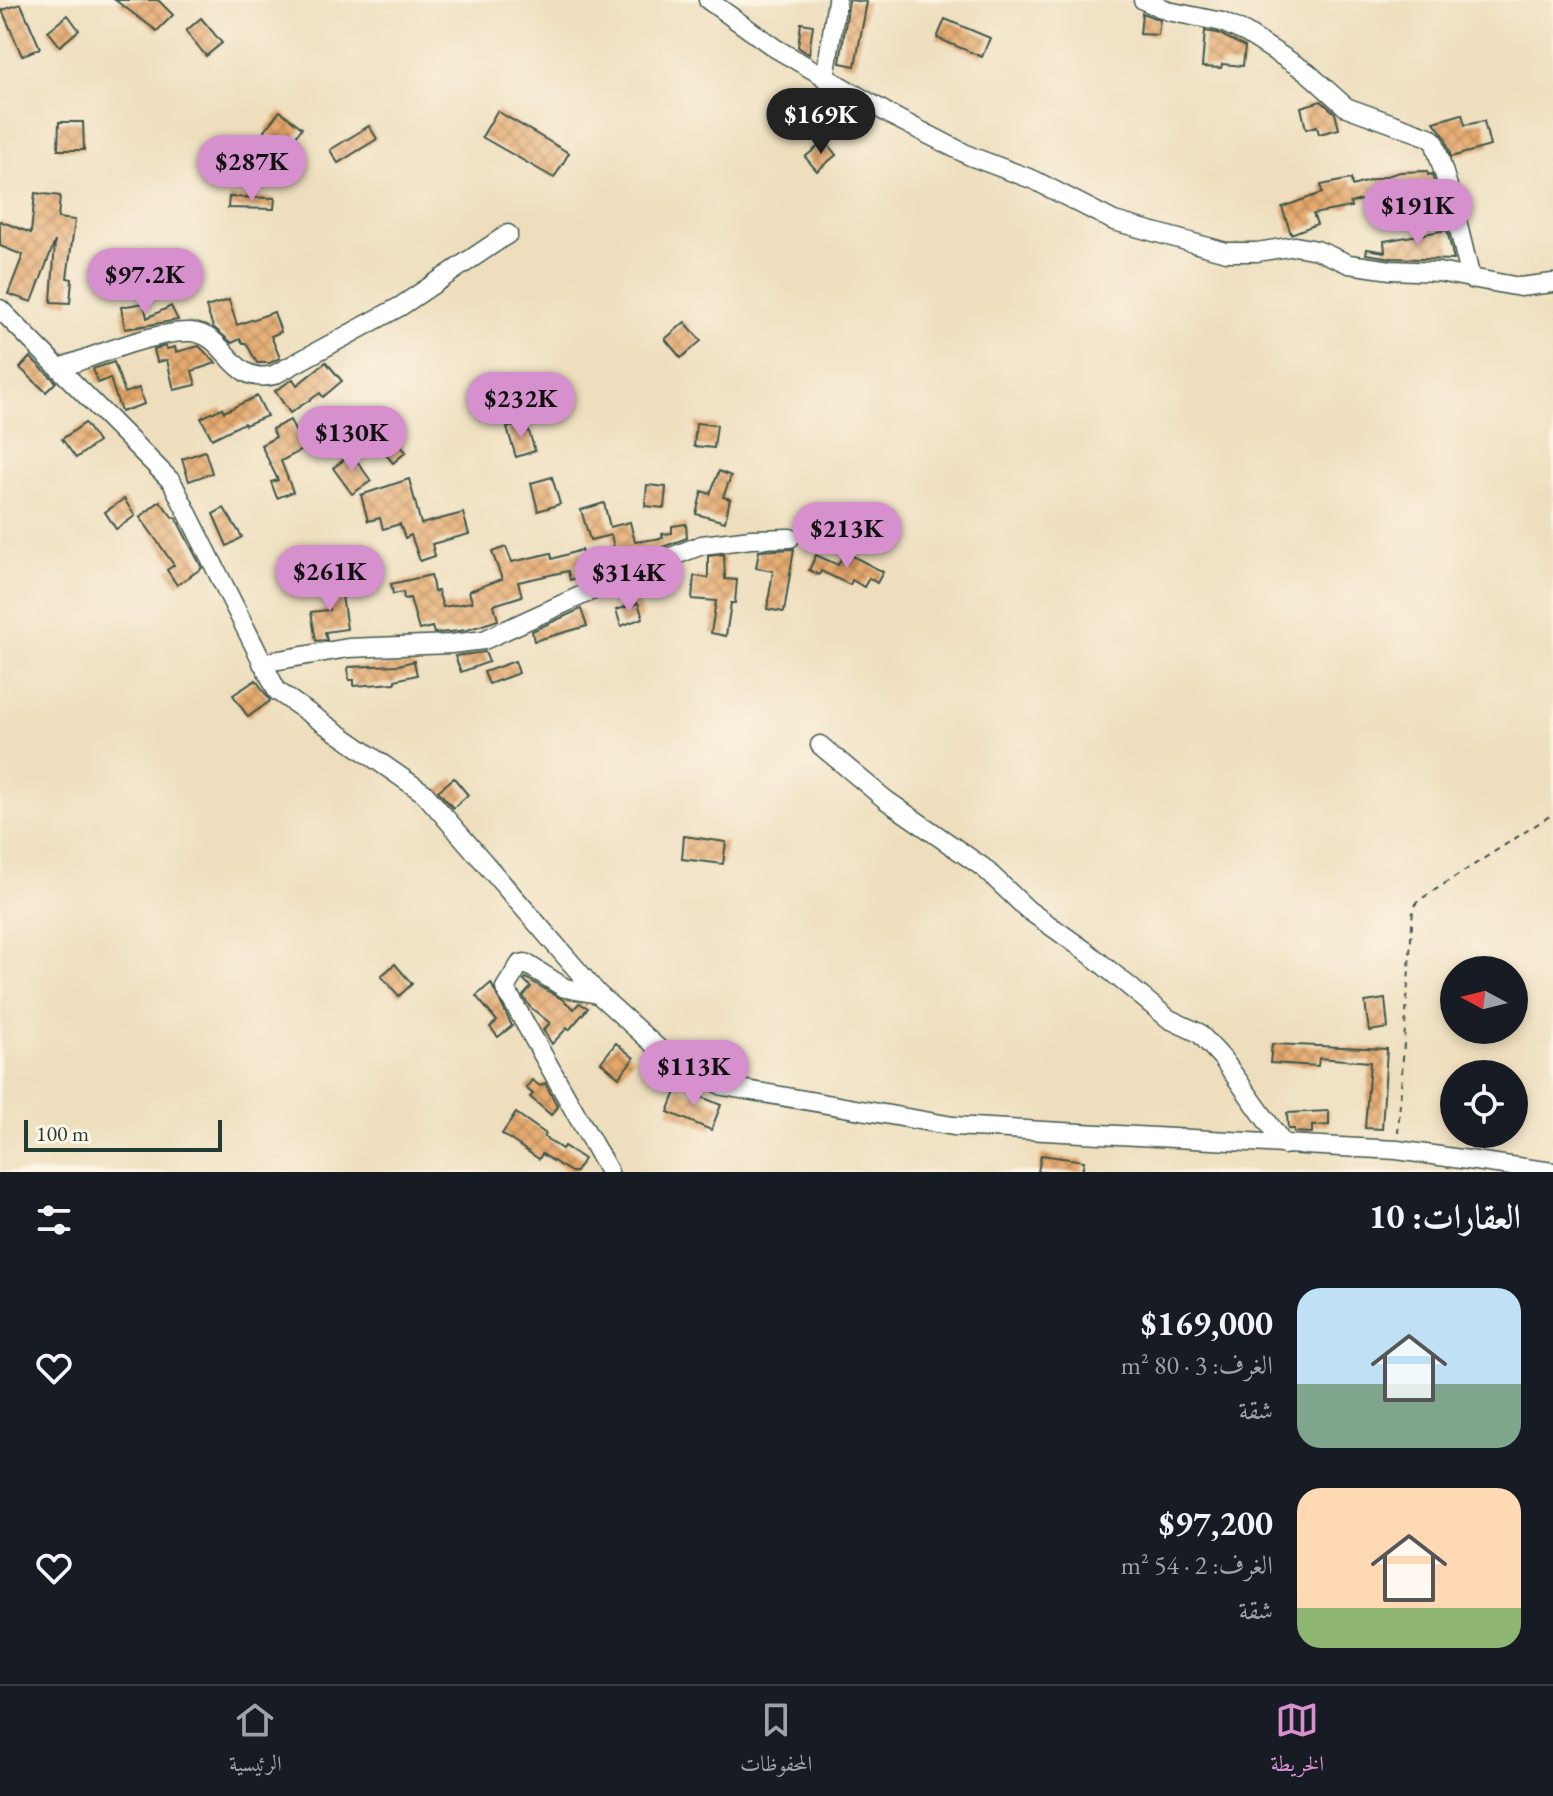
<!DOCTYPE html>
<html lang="ar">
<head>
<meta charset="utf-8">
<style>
	:root { --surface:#171b24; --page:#242831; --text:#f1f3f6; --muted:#9ea1a6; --line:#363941; --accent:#d690ce }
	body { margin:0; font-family:"EB Garamond",Amiri,serif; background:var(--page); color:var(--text); direction:rtl; height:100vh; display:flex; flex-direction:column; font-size:30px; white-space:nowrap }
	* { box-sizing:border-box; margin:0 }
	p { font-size:26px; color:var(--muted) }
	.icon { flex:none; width:44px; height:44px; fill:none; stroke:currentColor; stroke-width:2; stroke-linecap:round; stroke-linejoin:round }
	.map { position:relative; height:1172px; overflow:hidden; direction:ltr }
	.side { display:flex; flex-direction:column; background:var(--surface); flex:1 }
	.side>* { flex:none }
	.needle { width:52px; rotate:277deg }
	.tools { position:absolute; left:1440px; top:956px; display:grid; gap:16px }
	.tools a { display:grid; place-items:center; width:88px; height:88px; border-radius:50%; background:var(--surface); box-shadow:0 4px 12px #0003; font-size:40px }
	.scale { position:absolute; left:24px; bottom:20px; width:198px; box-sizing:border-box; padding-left:8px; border:4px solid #1f3d34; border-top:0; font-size:22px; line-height:28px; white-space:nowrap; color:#1f3d34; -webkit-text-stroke:6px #fcf5e5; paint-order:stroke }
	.price { position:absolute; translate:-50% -68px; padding:0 18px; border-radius:28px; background:var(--accent); color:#111; font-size:26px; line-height:52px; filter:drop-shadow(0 2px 4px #0008) }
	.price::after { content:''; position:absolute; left:50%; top:48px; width:24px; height:18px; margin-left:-12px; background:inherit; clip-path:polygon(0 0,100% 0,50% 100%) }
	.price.active { background:#222; color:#fff }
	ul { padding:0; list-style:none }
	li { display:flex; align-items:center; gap:24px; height:200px; padding:0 32px }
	li span { display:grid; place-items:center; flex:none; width:224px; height:160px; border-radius:24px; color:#555 }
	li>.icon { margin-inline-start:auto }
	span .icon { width:96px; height:96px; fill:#fffc; stroke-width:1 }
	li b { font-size:34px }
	h2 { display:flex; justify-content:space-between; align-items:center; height:96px; padding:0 32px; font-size:34px }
	.dock { display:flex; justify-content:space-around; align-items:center; height:112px; border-top:2px solid var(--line); background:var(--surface); font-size:22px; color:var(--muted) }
	.dock a { display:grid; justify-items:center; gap:4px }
	.dock .active { color:var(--accent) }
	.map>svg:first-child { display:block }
	.building { fill:url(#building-cross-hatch) }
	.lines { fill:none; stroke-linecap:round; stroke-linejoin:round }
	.minor-casing { stroke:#3e5549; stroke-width:21 }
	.path { stroke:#3e5549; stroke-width:2; stroke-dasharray:6 6; stroke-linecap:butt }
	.minor { stroke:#fff; stroke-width:18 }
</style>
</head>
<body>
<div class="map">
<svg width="1553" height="1172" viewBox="0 0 1553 1172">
	<defs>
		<pattern id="building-cross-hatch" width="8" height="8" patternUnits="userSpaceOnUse" patternTransform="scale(2)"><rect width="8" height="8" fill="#e5a76a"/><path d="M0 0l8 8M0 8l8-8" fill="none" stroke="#b98958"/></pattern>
	</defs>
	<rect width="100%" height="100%" fill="#fcf5e5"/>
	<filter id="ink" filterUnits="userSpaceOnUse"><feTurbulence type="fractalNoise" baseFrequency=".0125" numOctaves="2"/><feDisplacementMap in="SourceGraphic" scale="16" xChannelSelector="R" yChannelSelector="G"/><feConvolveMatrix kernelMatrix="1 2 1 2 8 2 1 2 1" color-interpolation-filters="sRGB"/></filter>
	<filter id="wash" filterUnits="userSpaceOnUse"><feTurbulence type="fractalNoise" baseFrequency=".006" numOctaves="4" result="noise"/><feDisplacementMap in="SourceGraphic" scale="32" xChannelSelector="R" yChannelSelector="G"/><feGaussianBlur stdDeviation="1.8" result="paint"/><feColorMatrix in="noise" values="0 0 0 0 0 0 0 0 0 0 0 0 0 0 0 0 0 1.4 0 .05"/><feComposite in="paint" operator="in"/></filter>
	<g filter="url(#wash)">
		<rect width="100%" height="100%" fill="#eedebd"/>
		<g id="blocks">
			<!-- building -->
			<g class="building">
				<path d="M115,0h43l15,15 -16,16z"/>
				<path d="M849,0l18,2 -12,64 -15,-3z"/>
				<path d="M21,4l19,44 -18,8 -20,-46z"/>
				<path d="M1142,13l18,7 -2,15 -18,-1z"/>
				<path d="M68,15l11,15 -19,16 -12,-15z"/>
				<path d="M201,18l21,25 -16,13 -20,-25z"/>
				<path d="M945,19l45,19 -8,19 -45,-19z"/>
				<path d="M801,23l12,2 -4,29 -11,-7z"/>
				<path d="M1205,31l13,2 27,14 -2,19 -21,-2 -1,4 -19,-1z"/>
				<path d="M1321,101l14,12 4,16 -20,5 -2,-8 -11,3 -5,-22z"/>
				<path d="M280,111l22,17 -16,21 -22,-18z"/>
				<path d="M497,111l72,42 -15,25 -72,-41z"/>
				<path d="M1462,114l3,11 19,-4 6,25 -39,11 -6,-20 -11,-15z"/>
				<path d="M59,122h24l1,28h-26z"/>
				<path d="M369,126l8,13 -39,24 -8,-13z"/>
				<path d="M825,141l11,14 -19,16 -12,-14z"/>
				<path d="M1427,171l1,4 4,-1 5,19 -29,4v-6l-34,10 -1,-4 -23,6 1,4 -38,7 4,10 -26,10 -9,-27 40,-14 -1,-8 30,-6 1,7 48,-14z"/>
				<path d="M35,193l25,3 -2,22 17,2 -8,58 5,1 -2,24 -19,-1 4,-61 -23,61 -24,-8 15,-39 -23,-9v-25l31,12z"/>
				<path d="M229,197l46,1 -1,11 -46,-1z"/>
				<path d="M1447,230l7,30 -62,-2 -26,-4 1,-5 18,3 -1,-11z"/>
				<path d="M229,300l8,25 37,-13 7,20 -10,4 9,22 -10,5h-13l-11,-20h-3l-3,-4 -8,4 -19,-16 -7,-20z"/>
				<path d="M144,303l3,15 24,-12 7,14 -53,9 -4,-22z"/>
				<path d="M685,322l16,19 -20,17 -16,-19z"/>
				<path d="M166,346l1,3 8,-2 1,5 23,-6 17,17 -24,8 4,14 -22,5 -7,-30 -10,2 -3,-13z"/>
				<path d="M30,357l26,25 -10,10 -26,-24z"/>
				<path d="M114,362l11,31 14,-5 5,16 -23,8 -11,-34 -12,5 -5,-14z"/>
				<path d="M326,362l16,19 -19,16 -3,-4 -30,20 -15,-22 18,-12 4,6z"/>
				<path d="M257,396l10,20 -22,9 -1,-2 -32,16 -11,-21 21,-10 2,4z"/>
				<path d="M290,420l8,17 5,-3 6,12 -28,15 12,31 -16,6 -6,-16 7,-2 -17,-35 15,-8 -4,-8z"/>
				<path d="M526,422l9,29 -19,6 -9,-29z"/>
				<path d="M85,423l13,19 -22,16 -14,-19z"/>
				<path d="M696,423l21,2 -3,23 -20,-2z"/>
				<path d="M385,426l21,26 -13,11 -22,-26z"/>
				<path d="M205,451l7,22 -23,8 -7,-22z"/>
				<path d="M352,454l19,27 -19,13 -19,-26z"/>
				<path d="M719,471l12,5 -8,21 7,2 -5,23 -29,-8 6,-23 8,3z"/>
				<path d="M552,477l8,27 -22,7 -7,-28z"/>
				<path d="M409,479l12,45 42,-11 6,21 -37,10 3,12 -15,5 -9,-26 -6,3 -5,-14 -17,5 -3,-11 -12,3 -7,-26z"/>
				<path d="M647,485l19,2 -2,21 -19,-2z"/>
				<path d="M124,499l11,17 -19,13 -11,-17z"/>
				<path d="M160,501l13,17 2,-1 3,5 24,46 -25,17 -10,-15 7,-5 -34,-48z"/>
				<path d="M604,503l6,24 20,-5 5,20 28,-4 -1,-4 10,-1v-7l14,-2 1,14 -38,14 -12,2 1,3 -20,7 -7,-29 -21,5 -9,-30z"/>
				<path d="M224,508l18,29 -15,9 -14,-32z"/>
				<path d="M506,547l6,15 39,-9 1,6 29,-9 8,24 -19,6 -2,-9 -50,11 4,14 -28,9 4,15 -31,10 -17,2 -16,1 -2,-6 -13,3 -9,-32 -6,1 -1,-7 -10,2 -2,-10 40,-9 3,17 4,-1 5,16 29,-5 -3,-11 33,-12 -10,-27z"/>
				<path d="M794,549l-10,63 -17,-3 6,-38 -17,-3 3,-17z"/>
				<path d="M845,552l38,20 -6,11 -8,-5 -5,9 -12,-7 -2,5 -29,-14 -2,4 -10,-5 7,-15 22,10z"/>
				<path d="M724,554l1,25 12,1 -2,23h-4l-5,33 -15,-3 5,-32 -24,-2 2,-23 14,2v-22z"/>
				<path d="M340,582l7,47 -22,3 2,8 -11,1 -5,-29 18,-2 -6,-24z"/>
				<path d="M638,603l5,15 -22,8 -5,-16z"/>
				<path d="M581,609l6,17 -53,15 -2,-10z"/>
				<path d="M485,652l4,10 -28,10 -6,-16z"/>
				<path d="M414,661l3,14 -22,5v3l-41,3v-6h-5l-1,-13 51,-2z"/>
				<path d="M515,661l4,12 -30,11 -5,-12z"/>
				<path d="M256,680l14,21 -22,16 -15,-22z"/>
				<path d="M454,778l14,17 -15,13 -15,-17z"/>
				<path d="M684,836l42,6 -3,22 -41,-5z"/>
				<path d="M395,964l17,20 -13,12 -18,-20z"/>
				<path d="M526,978l37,22 11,9 5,-6 9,5 -19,22 -2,-2 -15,16 -9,-14 7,-7 -20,-16 -7,-11 8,-9 -7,-7z"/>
				<path d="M491,983l21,43 -14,11 -8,-10 7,-6 -21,-25z"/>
				<path d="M1385,999l3,29 -19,3 -4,-29z"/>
				<path d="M616,1043l18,15 -15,19 -18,-15z"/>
				<path d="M1272,1044l115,5 -5,80 -17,-1 5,-66 -51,-4 -1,8 -48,-3z"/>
				<path d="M532,1080l8,6 5,-3 13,24 -7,8 -21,-18 3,-3 -7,-6z"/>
				<path d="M678,1087l43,18 -10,25 -43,-18z"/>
				<path d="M1329,1111v14l-17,1v7l-18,-1v-3h-6l-1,-16z"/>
				<path d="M516,1113l30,21 -2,3 18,12 2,-3 20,13 -8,13h-5l-29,-18 -3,5 -37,-25z"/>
				<path d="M1041,1155l43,6 -2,11h-44z"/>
			</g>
		</g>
	</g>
	<g filter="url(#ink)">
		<use href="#blocks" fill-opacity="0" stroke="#3e5549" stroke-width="2"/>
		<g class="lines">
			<!-- minor casing -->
			<g class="minor-casing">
				<g id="minor">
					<path d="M708,0l67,48 121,70 74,38 64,24 80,41 112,31h31l38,-6 22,4 32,14 42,6 47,2 82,15 33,-4"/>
					<path d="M1143,0l25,11 54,11 24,11 61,39 39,35 83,30 5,4 17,55 20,83"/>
					<path d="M825,79l12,-79"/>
					<path d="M0,309l172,173 105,209 147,102 174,201 72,65 53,27 230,40 444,24 156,22"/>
					<path d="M59,368c34,-11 98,-38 132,-36 38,3 39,54 83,43l127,-69 107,-72"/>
					<path d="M262,663l86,-15 103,-4 33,-4 153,-70 65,-25 49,-6 39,-1"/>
					<path d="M820,745l66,55 98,68 44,42 58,41 83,68 30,14 23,25 62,87"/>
					<path d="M598,994l-33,-6 -40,-25 -5,1 -15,24 104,184"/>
				</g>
			</g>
			<!-- path -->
			<path class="path" d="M1398,1133l15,-224 5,-8 135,-87"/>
			<!-- minor -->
			<use href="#minor" class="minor"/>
		</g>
	</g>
</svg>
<div class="tools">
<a><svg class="needle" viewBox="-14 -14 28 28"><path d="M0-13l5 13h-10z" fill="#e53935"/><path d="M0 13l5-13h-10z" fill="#9ea1a6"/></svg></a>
<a><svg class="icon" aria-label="locate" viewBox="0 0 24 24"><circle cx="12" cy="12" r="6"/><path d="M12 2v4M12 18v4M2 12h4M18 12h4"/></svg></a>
</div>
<div class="scale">100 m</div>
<b class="price active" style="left:821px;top:156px">$169K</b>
<b class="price" style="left:252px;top:203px">$287K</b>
<b class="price" style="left:1418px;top:247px">$191K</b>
<b class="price" style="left:145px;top:316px">$97.2K</b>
<b class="price" style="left:521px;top:440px">$232K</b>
<b class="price" style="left:352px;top:474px">$130K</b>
<b class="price" style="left:847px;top:570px">$213K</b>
<b class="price" style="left:330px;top:613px">$261K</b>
<b class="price" style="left:629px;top:614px">$314K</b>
<b class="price" style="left:694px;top:1108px">$113K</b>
</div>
<section class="side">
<h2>العقارات: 10<svg class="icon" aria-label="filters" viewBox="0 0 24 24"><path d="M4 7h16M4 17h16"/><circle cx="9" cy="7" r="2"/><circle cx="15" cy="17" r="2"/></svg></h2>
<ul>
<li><span style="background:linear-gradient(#bfe0f5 60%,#7fa58c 0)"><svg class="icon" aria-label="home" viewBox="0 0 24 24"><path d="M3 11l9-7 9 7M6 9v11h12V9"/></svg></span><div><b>$169,000</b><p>الغرف: 3 · 80 m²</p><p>شقة</p></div><svg class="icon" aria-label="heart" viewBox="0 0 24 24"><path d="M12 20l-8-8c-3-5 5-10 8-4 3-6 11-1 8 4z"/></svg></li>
<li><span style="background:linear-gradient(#ffd9b3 75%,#8fb573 0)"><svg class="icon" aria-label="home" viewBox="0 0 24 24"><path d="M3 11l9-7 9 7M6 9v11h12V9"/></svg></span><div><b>$97,200</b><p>الغرف: 2 · 54 m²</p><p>شقة</p></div><svg class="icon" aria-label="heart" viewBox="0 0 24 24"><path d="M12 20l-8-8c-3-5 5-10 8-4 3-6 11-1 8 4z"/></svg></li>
</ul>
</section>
<nav class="dock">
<a class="active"><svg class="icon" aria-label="map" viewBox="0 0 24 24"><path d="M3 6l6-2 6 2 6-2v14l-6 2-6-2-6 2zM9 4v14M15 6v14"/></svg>الخريطة</a>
<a><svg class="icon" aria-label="saved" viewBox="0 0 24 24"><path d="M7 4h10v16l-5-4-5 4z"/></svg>المحفوظات</a>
<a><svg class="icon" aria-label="home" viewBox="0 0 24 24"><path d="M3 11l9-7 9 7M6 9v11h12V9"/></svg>الرئيسية</a>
</nav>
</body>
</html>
